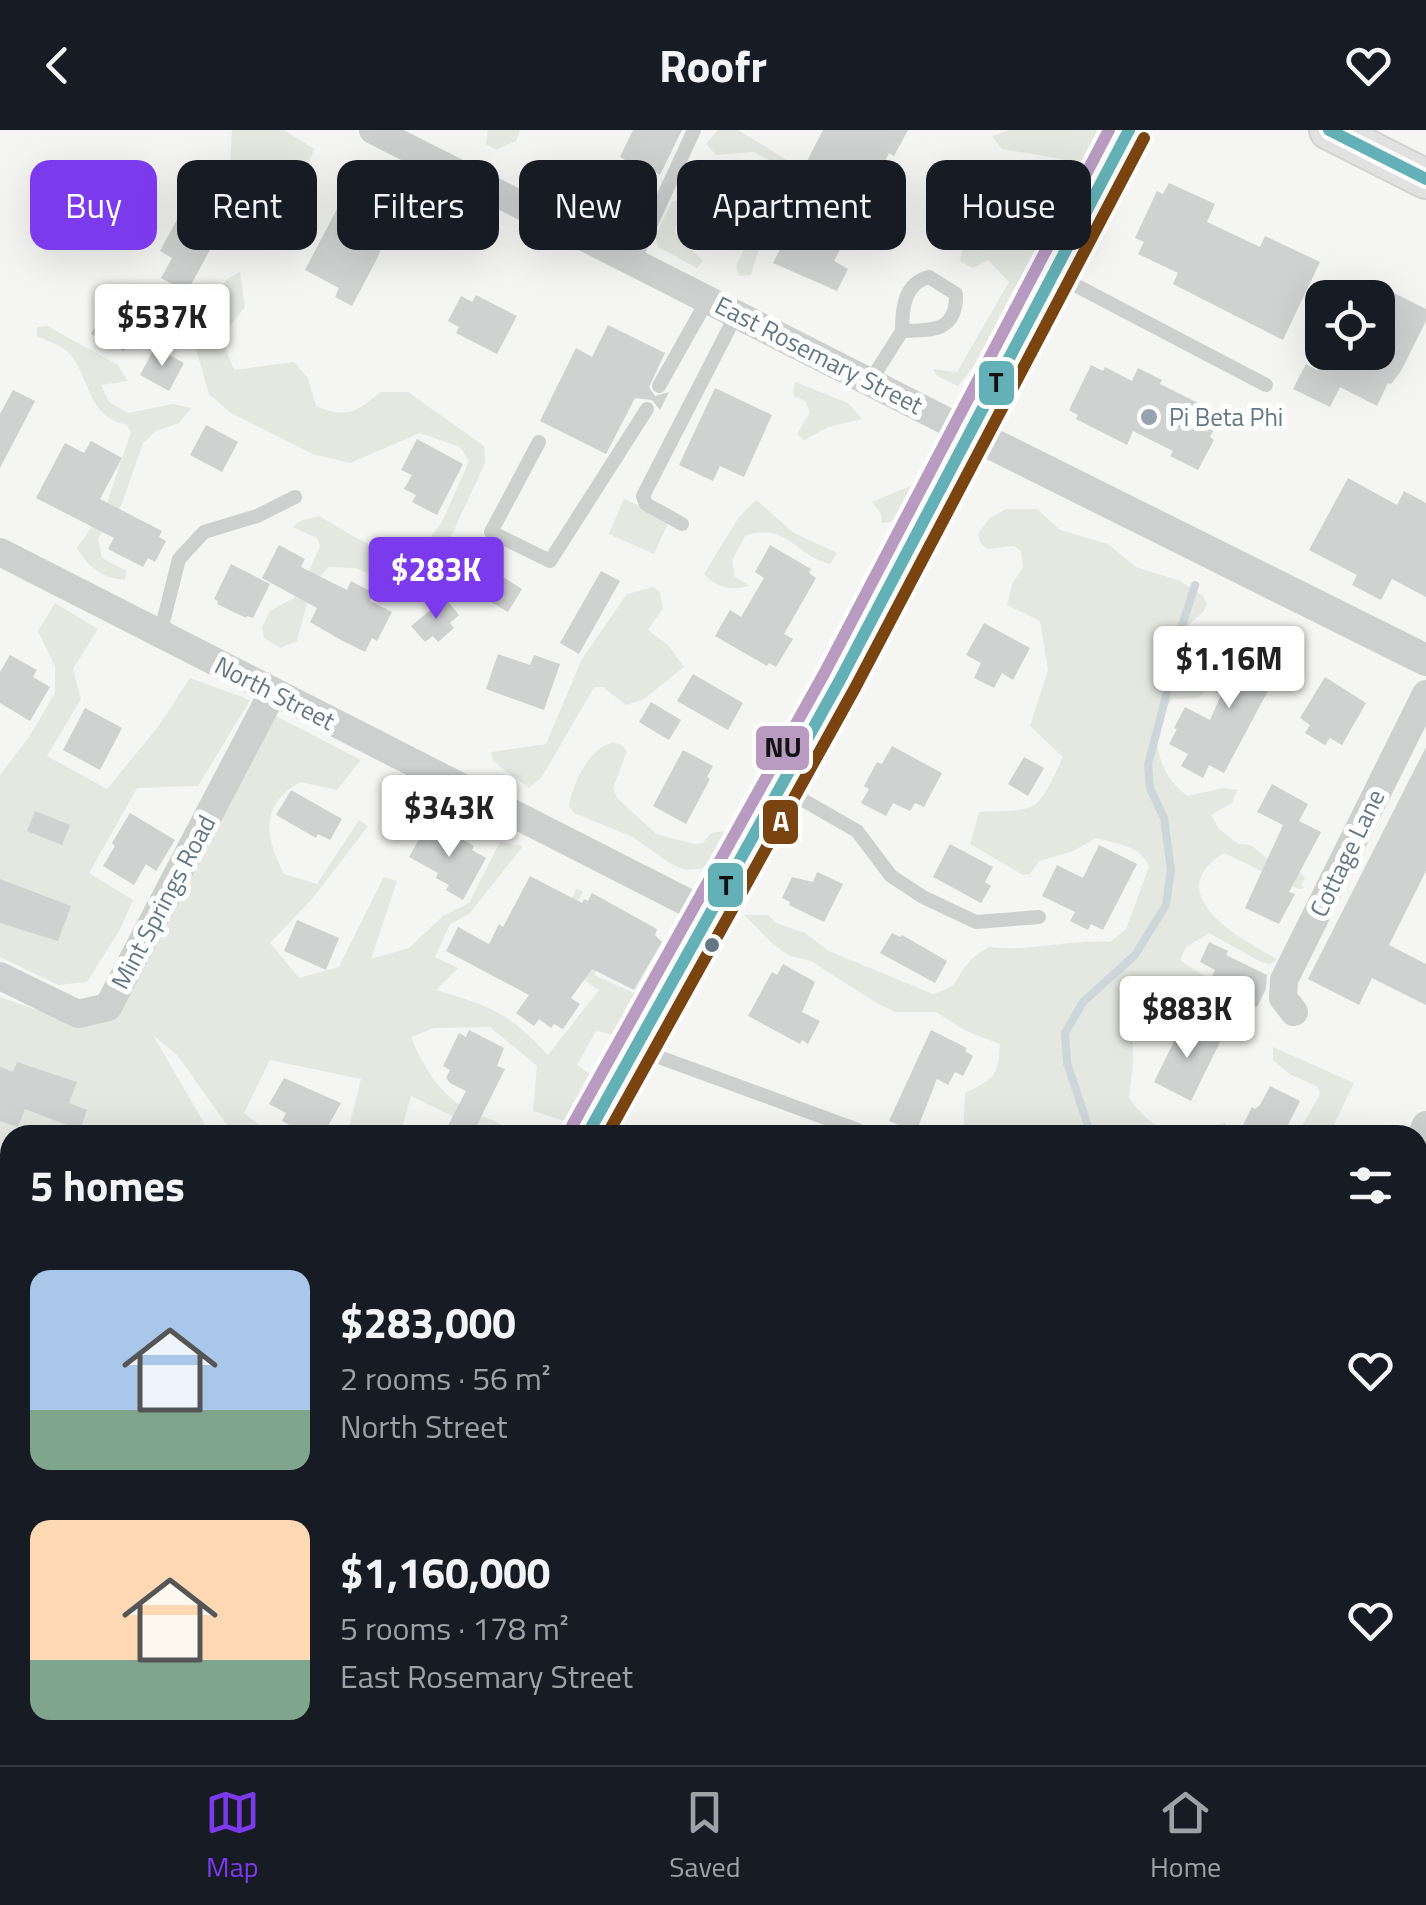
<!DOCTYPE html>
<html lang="en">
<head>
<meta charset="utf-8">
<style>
	:root { --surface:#171b24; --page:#242831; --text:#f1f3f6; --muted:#9ea1a6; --line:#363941; --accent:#7c3aed }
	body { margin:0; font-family:"Titillium Web",sans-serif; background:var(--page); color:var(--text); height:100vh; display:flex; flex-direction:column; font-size:38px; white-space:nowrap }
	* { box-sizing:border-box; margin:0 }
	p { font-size:32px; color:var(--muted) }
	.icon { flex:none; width:55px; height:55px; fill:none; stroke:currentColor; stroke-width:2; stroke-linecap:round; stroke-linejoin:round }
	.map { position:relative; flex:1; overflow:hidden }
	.details { position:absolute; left:0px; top:995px; width:1428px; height:640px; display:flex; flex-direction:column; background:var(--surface); border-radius:30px 30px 0 0; box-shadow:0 10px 40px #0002 }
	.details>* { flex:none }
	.hud { position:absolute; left:30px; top:30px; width:1368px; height:90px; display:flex; gap:20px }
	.buttons { position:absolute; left:1305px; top:150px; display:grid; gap:20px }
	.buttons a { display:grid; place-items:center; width:90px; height:90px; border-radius:20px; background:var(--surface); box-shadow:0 10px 40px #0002; font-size:50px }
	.price { position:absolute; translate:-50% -85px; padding:0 22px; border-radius:10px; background:#fff; color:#222; font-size:32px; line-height:65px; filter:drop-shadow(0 2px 5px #0008) }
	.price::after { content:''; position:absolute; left:50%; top:60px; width:30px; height:22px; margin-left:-15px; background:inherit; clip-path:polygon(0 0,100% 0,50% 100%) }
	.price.on { background:var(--accent); color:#fff }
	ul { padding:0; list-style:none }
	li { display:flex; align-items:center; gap:30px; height:250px; padding:0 30px }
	li span { display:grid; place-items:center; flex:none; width:280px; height:200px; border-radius:20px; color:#555 }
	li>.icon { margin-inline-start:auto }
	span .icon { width:120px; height:120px; fill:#fffc; stroke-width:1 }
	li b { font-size:42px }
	h2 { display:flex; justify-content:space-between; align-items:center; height:120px; padding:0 30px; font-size:42px }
	.chip { padding:0 35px; border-radius:20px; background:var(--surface); box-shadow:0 10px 40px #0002; font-size:35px; line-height:90px }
	.chip.on { background:var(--accent); color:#fff }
	header { display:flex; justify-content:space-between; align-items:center; height:130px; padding:0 30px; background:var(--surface); font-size:45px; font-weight:700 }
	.menu { display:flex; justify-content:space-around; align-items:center; height:140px; border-top:2px solid var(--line); background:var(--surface); font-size:28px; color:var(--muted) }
	.menu a { display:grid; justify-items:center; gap:5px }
	.menu .on { color:var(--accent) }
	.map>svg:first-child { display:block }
	.green { fill:#e4e8e1 }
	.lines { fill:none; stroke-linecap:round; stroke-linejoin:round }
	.stream { stroke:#cdd6d8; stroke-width:8 }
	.building { fill:#d0d1d1 }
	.secondary-casing { stroke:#d1d3d3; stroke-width:42 }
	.service { stroke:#ced0d0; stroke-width:14 }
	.minor { stroke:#ced0d0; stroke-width:28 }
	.tertiary { stroke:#ced0d0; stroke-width:32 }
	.secondary { stroke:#e1e1e2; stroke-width:38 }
	.bus-1-casing { stroke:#fff; stroke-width:20 }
	.bus-2-casing { stroke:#fff; stroke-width:20 }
	.bus-3-casing { stroke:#fff; stroke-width:20 }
	.bus-1 { stroke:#63b1b6; stroke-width:12 }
	.bus-2 { stroke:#794410; stroke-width:12 }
	.bus-3 { stroke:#b99bc2; stroke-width:12 }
	.poi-dot { fill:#96a3ac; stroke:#fff; stroke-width:4 }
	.bus-dot { fill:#637785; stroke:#fff; stroke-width:4 }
	.labels { text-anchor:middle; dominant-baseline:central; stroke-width:10; stroke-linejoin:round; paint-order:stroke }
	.street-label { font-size:25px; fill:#637785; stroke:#fff }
	.poi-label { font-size:25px; fill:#637785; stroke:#fff; text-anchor:start }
	.line-badge { stroke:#fff; stroke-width:4 }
	.badge-label { font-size:28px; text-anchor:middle; font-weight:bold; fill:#fff }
	.pale-badge-label { font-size:28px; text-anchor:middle; font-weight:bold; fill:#111 }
</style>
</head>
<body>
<header><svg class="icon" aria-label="back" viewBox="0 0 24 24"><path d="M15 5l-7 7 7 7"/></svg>Roofr<svg class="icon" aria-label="heart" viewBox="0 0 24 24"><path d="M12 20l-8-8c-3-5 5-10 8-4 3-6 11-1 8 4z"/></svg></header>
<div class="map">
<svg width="1426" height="1635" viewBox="0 0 1426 1635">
	<rect width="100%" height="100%" fill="#f5f5f3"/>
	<!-- green -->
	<g class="green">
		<path d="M232,0h52l30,19 -21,52 -21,40 -24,-8 -27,-39 8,-14z"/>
		<path d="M488,0h32l-4,11 -20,9 -10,-6z"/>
		<path d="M718,0h20l111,68c-35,20 -47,-6 -78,11l-20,66 -12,1 -3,-10 42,-87 -7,-18 -17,-9 -38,3 -10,-11z"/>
		<path d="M1010,0h91l-23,38 -16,-9 -60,-10 -10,-13z"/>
		<path d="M1006,36l57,31v5l-89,164 -16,20 -21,-10 -4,-7 24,3 52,-90 -21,-22 -15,8 -13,-7 3,-14 60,-3 10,-20 -28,-24 -17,-21z"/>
		<path d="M687,67l-13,35 29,29 -6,7 -39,-21 -3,-11 17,-34z"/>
		<path d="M240,142l5,35 -24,30 13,33 60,-8 14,16 8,28c29,13 42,6 64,-14h28l76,54 1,17 -43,93 16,4 14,12 -3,18 -8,5 -26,-8 -26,1 -54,-20 -27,-1 -17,21 -14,53 -17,7 -16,-10 -2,-11 8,-16 29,-16 21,-49 -3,-8 -24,-11 7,-6 19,-5c41,23 55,40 105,31l19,-27 26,-59 -9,-14 -40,-14 -70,30 -37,-9 -82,-41 -22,-19 -16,-55 6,-21 12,-17 15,-21z"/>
		<path d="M47,196l71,39 10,16 -27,4 8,17 19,11 45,-9 18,4 -12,15 -23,8 -13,12 -22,63 -23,32 4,20 24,13 -1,9c-23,-2 -36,-12 -48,-32l29,-42 25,-74 -4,-7c-38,-7 -36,-43 -56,-70 -7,-9 -24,-14 -34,-19v-9z"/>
		<path d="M795,252l53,21 14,16 -34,8 -24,13 -7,-6 13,-22 -5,-11 -12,-5z"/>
		<path d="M915,354l-19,37 -14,2 -1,-9 -9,-12z"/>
		<path d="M624,369l46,20 -16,35 -45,-20z"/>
		<path d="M756,370l38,33 43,20 -7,11c-35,-8 -44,-43 -85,-28l-13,25 3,16 15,9c-19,4 -32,3 -46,-12l35,-57z"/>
		<path d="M1006,379h31l23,21 48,14 28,23 44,14 23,15 4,8 -4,8 -20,18 -3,17 4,18 16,9h9l1,10 -11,14 -26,1c-28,29 -16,77 15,97l35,-8 14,2 -5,13 -21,12 8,14 19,15 13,1 22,18 20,1 12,14 -4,7 3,3 -5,1 -75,-36c-66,41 16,86 53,106l-7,5 -9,-2 -52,-29 -23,14 -6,13 26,17 -7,6 5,14 42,20 -7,6c-19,-3 -31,-14 -50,-18l-17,11 -8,12 -9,-5 -23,-1 1,40 -4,36c29,41 53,38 96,24l5,13h-267l2,-42c29,-14 33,-16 35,-49l-34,-13 -30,-19h-40l-18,-8 -67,-43 -21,-5 -16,-11 -30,-30h24l8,8 29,10 24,18 104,43c31,-10 19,-13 36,-32 5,-6 14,-11 20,-15 42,5 80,-8 121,-5l16,-13 23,-62c-7,-22 -34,-23 -53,-29l-23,13 -34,10 -9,13 -7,1 -53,-31 9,-32c63,-2 57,1 84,-55l-33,-31 18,-56 -8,-49 -33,-16 6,-23 10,-14 -2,-17 -7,-5 -27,3 -7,-7 -2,-8 12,-16z"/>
		<path d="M653,457l7,5 3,16 -15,22 21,16 15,21 -40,32 -18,6 -23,-18h-9l-52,90 -13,11 -36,-27 -2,-9 55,-8 36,-85 45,-65z"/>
		<path d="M55,473l43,26 -25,40 8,30 -34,57 60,33 51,-62 32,-49 60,22 -52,86 -61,2 -48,85 44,27 -14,31 -32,51 -29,3 -58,-28v-182l29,-38 26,-44v-27l-17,-35z"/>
		<path d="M274,585l87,45 -24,30 -37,-8c-41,24 -35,54 -16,92l33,10 42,-64 9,6 -55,72 -43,45 29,35 40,-11 45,-90 13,4 -26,78 38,-11 34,-32 26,-13 31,-61 23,4 -54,68 -19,10 -15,33 23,11 -22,22c55,17 71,21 112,65l51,-65 -50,-34 27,-67 7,2 -28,56 40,15 35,-59 -36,72 40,18 16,-27h7l-39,70 -22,-5 -19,34 20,14 -26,44 -38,-12 4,-45 -47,-39 -56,1 -23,9c12,29 26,53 53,71 19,12 33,8 50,27h-22l-81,-39 -11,39h-53l14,-56 -91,-19 -26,53 28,22h-38l-56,-79 -25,-21 58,100h-201v334l-10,26v-498l77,27 20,-2z"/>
		<path d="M613,612l9,3 5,6 -14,37 4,10 39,36 38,10 9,-1 8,-10 14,-2 2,9 -24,28 -17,2 -15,-6 -38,-27 -59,-24 -5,-7c4,-24 20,-57 44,-64z"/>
		<path d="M1273,917l81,36 -25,52h-32l23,-41 -3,-8 -26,-11 -18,-15z"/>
		<path d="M1426,1033v143l-8,-3v-120z"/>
		<path d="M1418,1354h8v281h-158l-4,-10h154v-192l6,-24 -6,-9z"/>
		<path d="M425,1625h299l-6,10h-285z"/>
	</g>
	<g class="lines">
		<!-- stream -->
		<g class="stream">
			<path d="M1091,1005l-24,-72 -2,-30 18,-31 52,-47 31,-50 5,-35 -7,-52 -14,-30 -2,-23 19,-73 4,-32 24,-75"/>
			<path d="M1234,1625l2,10"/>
		</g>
	</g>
	<!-- building -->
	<g class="building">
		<path d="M633,0h49l-22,45 -9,-5 -6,12 -23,-12 5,-9 -7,-4z"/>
		<path d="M823,0h85l-14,26 -5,-3 -17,34 -24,-13 -5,10 -38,-19z"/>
		<path d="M76,30l65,29 -11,24 -21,-9 -9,21 -8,-4 -9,20 -36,-15z"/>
		<circle cx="947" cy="64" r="11"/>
		<path d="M1169,53l46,21 -8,18 53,25 5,-11 55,26 -37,78 -110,-56 5,-11 -40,-19 6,-12 -9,-4 22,-47 6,3z"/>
		<path d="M700,57l46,22 -15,31 -12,-6 -7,12 -24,-12 6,-13 -9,-5z"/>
		<path d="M187,71l38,21 -38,70 -26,-14 11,-20 -12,-7z"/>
		<path d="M337,79l47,25 -6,12 3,2 -3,9 -26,49 -17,-9 4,-9 -34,-18z"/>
		<path d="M796,88l48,24 -10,19 14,8 -11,22 -64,-28z"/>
		<path d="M1378,155l48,24v12l-25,50 -10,13 -3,-1 -11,23 -37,-19 -10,20 -37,-18 13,-25 11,6 9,-18h52z"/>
		<path d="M112,164l33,17 -21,40 -33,-17z"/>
		<path d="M476,165l41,21 -20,38 -41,-21 3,-6 -11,-6 13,-25 11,6z"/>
		<path d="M608,195l57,28 -16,34 6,9 14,-4 -9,18 -8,-10 -17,-2 -29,56 -66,-33 36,-73 16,9z"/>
		<path d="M155,217l29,16 -15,28 -29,-16z"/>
		<path d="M1091,235l12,6 2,-4 27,14 6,-13 24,12 -2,4 62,31 -12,22 4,3 -16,30 -28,-14 3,-5 -40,-20 -6,14 -51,-26 2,-4 -9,-5z"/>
		<path d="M715,258l57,27 -28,62 -24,-11 -7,15 -34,-16z"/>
		<path d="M13,260l22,11 -35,67v-54z"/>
		<path d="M206,295l32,17 -16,30 -32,-17z"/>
		<path d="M417,309l46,25 -26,51 -25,-13 4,-7 -12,-6 8,-14 -11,-5z"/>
		<path d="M91,311l31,17 -22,41 62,32 -3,6 7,4 -11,21 -7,-4 -5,9 -35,-18 6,-11 -78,-40 29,-55 19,10z"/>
		<path d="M1348,348l49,27 7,-14 22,12v94l-34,-18 -11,21 -29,-15 5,-10 -48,-25z"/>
		<path d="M279,415l26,14 -4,8 46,23 4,-9 23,12 -4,8 22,11 -15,29 -5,-3 -7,14 -24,-12 -31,-18 7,-14 -55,-30z"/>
		<path d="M770,415l41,24 -2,4 7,5 -32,56 9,5 -17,28 -7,-4 -2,3 -52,-30 15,-26 11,7 23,-39 -9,-6z"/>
		<path d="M231,434l39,20 -17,34 -6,-2 -1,2 -29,-14 1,-3 -4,-2z"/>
		<path d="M601,441l19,10 -41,73 -19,-11z"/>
		<path d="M501,446l21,13 -14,23 -29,-17 10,-17 8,5z"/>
		<path d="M445,468l14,17 -9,8 4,5 -16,14 -5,-6 -8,6 -14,-16z"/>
		<path d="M984,493l46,25 -17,32 -11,-7 -8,15 -20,-10 7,-15 -15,-8z"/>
		<path d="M1255,502l23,12 -5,9 12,6 -61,114 -15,-8 -6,13 -22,-12 7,-12 -19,-10 8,-15 -3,-1 11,-21 25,13 28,-64 4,2z"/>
		<path d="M498,524l32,11 4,-10 26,9 -16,46 -58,-21z"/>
		<path d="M10,525l27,15 -4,7 17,10 -20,34 -30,-18v-31z"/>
		<path d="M693,544l50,29 -15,27 -51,-29z"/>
		<path d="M1325,547l41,26 -24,42 -12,-7 -5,7 -20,-12 5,-8 -10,-7z"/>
		<path d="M651,572l30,18 -12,20 -30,-18z"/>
		<path d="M85,578l37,20 -22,42 -37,-20z"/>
		<path d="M892,616l50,27 -18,34 -9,-4 -5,8 -17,-8 -7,13 -25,-13 8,-14 -5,-3 13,-24 5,2z"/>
		<path d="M1426,617v124l-37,74 37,19v41l-54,-27 -13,27 -51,-26z"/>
		<path d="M683,620l30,16 -6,11 3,2 -24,45 -33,-18z"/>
		<path d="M1024,627l20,11 -16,28 -20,-12z"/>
		<path d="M1272,654l36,20 -9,17 22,11 -32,60 6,2 -16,30 -34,-16 38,-83 -26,-13z"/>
		<path d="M291,660l51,29 -12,21 -12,-6 -2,4 -40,-23z"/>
		<path d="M35,681l35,14 -8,20 -35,-14z"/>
		<path d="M130,683l45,27 -19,31 -10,-7 -12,21 -31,-19 12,-20 -3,-3z"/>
		<path d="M427,695l19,9 1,-3 27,15 -2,4 14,8 -23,42 -17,-10 3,-5 -13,-7 2,-5 -29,-16z"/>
		<path d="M950,714l43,23 -8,15 6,4 -10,17 -48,-26z"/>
		<path d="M1099,715l38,19 -34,66 -12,-6 -3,6 -18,-9 5,-9 -33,-16 15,-31 26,13z"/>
		<path d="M817,742l26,12 -19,38 -35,-17 1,-3 -8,-4 10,-21 21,5z"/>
		<path d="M530,746l52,27 2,-4 4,2 4,-8 65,36 -2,6 7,7 -28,48 -42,-21 -21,29 9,6 -17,25 -9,-5 -3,4 -12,-9 -5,7 -18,-13 13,-18 -83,-44 12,-24 31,17 10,-20 4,3z"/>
		<path d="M0,749l71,27 -13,35 -58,-18z"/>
		<path d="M297,790l42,18 -13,32 -42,-19z"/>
		<path d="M892,803l8,4 2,-2 45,26 -12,22 -55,-30z"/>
		<path d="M1209,812l19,9 -2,4 41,20 -1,14 -9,18 -48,-24 6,-13 -15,-8z"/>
		<path d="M783,834l32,18 -13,30 18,9 -12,23 -6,-4 -2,4 -52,-28 24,-44 5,3z"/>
		<path d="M1184,891l37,19 -30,61 -37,-19z"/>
		<path d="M469,900l35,18 -7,18 8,3 -33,66h-29l23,-44 -16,-8 -4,-5 4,-8 -7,-4 16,-33 7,4z"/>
		<path d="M931,900l36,18 -2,3 8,5 -10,20 -8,-4 -7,13 -11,-6 -21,53 -27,-11z"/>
		<path d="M17,932l60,20 -8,21 18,7 -7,20 -55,-21 -7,18 -18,-6v-54l13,5z"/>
		<path d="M284,948l57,25 -18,32h-16l-25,-14 4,-8 -17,-9z"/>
		<path d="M1270,956l30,15 -17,34h-26l-15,-8 10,-20 3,2 5,-4z"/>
	</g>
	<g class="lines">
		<!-- secondary casing -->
		<g class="secondary-casing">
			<path id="secondary" d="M1329,0l97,49"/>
		</g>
		<!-- service -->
		<g class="service">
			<path d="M634,131l60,-131"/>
			<path d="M1054,144l212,111"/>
			<path d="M871,250l31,-49c28,-1 55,2 54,-37l-27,-17c-25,6 -27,32 -27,54"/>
			<path d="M659,256l49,-87"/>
			<path d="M539,312l-48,90 59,29 97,-152"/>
			<path d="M682,394l-36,-20 -3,-8 94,-183"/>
			<path d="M160,504l19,-75 25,-27 53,-16 38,-19"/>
			<path d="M782,658l75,43 34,45 32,21 53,25 63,-5"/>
			<path d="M637,919l221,81"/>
		</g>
		<!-- minor -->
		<g class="minor">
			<path d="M373,0l595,302"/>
			<path d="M0,422l712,363"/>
			<path d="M0,846l78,38 30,-7 165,-315"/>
			<path d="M1294,882l-11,-14 1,-18 142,-286"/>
			<path d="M1418,1014l8,-19"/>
		</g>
		<!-- tertiary -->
		<g class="tertiary">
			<path d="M968,302l458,228"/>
			<path d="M587,1005l253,-455 289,-550"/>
			<path d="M284,1635l6,-10"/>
		</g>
		<!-- secondary -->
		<use href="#secondary" class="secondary"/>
		<!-- bus-1 casing -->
		<g class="bus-1-casing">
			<g id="bus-1">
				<path d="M1329,0l97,49"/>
				<path d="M587,1005l253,-455 289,-550"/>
			</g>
		</g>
		<!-- bus-2 casing -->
		<g class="bus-2-casing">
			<path id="bus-2" d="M607,1005l248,-447 289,-550"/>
		</g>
		<!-- bus-3 casing -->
		<g class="bus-3-casing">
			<path id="bus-3" d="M572,996l253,-454 284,-542"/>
		</g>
		<!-- bus-1 -->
		<use href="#bus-1" class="bus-1"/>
		<!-- bus-2 -->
		<use href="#bus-2" class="bus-2"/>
		<!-- bus-3 -->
		<use href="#bus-3" class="bus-3"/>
	</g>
	<!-- markers -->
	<circle class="poi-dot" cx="1149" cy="287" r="10"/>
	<circle class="bus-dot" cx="712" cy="815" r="9"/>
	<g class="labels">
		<!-- street labels -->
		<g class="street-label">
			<text transform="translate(819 225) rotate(27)">East Rosemary Street</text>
			<text transform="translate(275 563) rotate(27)">North Street</text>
			<text transform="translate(1347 723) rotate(-64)">Cottage Lane</text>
			<text transform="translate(163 772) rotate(-62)">Mint Springs Road</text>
		</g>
		<!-- poi labels -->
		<g class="poi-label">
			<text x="1169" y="287">Pi Beta Phi</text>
		</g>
	</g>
	<g class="line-badge">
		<rect x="977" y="229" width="39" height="48" rx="10" fill="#63b1b6"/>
		<rect x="754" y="594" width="57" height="48" rx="10" fill="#b99bc2"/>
		<rect x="761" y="668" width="39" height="48" rx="10" fill="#794410"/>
		<rect x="706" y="731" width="39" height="48" rx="10" fill="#63b1b6"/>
	</g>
	<g class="badge-label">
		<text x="781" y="701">A</text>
	</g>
	<g class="pale-badge-label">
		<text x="996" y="262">T</text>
		<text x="783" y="627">NU</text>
		<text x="726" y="765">T</text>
	</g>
</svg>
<div class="buttons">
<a><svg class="icon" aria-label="locate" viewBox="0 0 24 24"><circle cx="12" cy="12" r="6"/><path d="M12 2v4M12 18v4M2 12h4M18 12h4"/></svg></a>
</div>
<b class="price" style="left:162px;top:239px">$537K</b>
<b class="price on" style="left:436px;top:492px">$283K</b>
<b class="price" style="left:1229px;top:581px">$1.16M</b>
<b class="price" style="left:449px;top:730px">$343K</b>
<b class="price" style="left:1187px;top:931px">$883K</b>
<div class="hud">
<a class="chip on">Buy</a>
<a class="chip">Rent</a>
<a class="chip">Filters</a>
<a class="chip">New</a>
<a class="chip">Apartment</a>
<a class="chip">House</a>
</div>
<section class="details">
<h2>5 homes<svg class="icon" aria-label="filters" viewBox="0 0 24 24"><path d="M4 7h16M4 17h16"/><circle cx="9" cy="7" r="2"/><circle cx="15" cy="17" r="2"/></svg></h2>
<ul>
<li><span style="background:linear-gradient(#a9c7e8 70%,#7fa58c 0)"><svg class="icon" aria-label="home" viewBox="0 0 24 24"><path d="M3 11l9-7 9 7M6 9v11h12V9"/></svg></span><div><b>$283,000</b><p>2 rooms · 56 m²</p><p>North Street</p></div><svg class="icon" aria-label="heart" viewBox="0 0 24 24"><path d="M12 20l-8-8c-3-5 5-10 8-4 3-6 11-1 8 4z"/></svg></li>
<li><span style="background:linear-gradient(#ffd9b3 70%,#7fa58c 0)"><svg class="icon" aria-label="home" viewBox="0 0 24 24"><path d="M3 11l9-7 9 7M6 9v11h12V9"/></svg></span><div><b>$1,160,000</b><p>5 rooms · 178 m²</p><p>East Rosemary Street</p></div><svg class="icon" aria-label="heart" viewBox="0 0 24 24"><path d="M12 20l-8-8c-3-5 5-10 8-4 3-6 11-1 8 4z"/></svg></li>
</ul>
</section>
</div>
<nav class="menu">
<a class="on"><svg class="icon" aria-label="map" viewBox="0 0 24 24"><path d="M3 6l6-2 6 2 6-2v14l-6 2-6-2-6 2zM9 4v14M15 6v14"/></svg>Map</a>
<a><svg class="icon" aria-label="saved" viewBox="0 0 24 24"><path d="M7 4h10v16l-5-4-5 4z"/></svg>Saved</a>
<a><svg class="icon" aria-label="home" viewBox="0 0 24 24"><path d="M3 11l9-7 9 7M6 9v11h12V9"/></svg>Home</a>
</nav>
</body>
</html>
